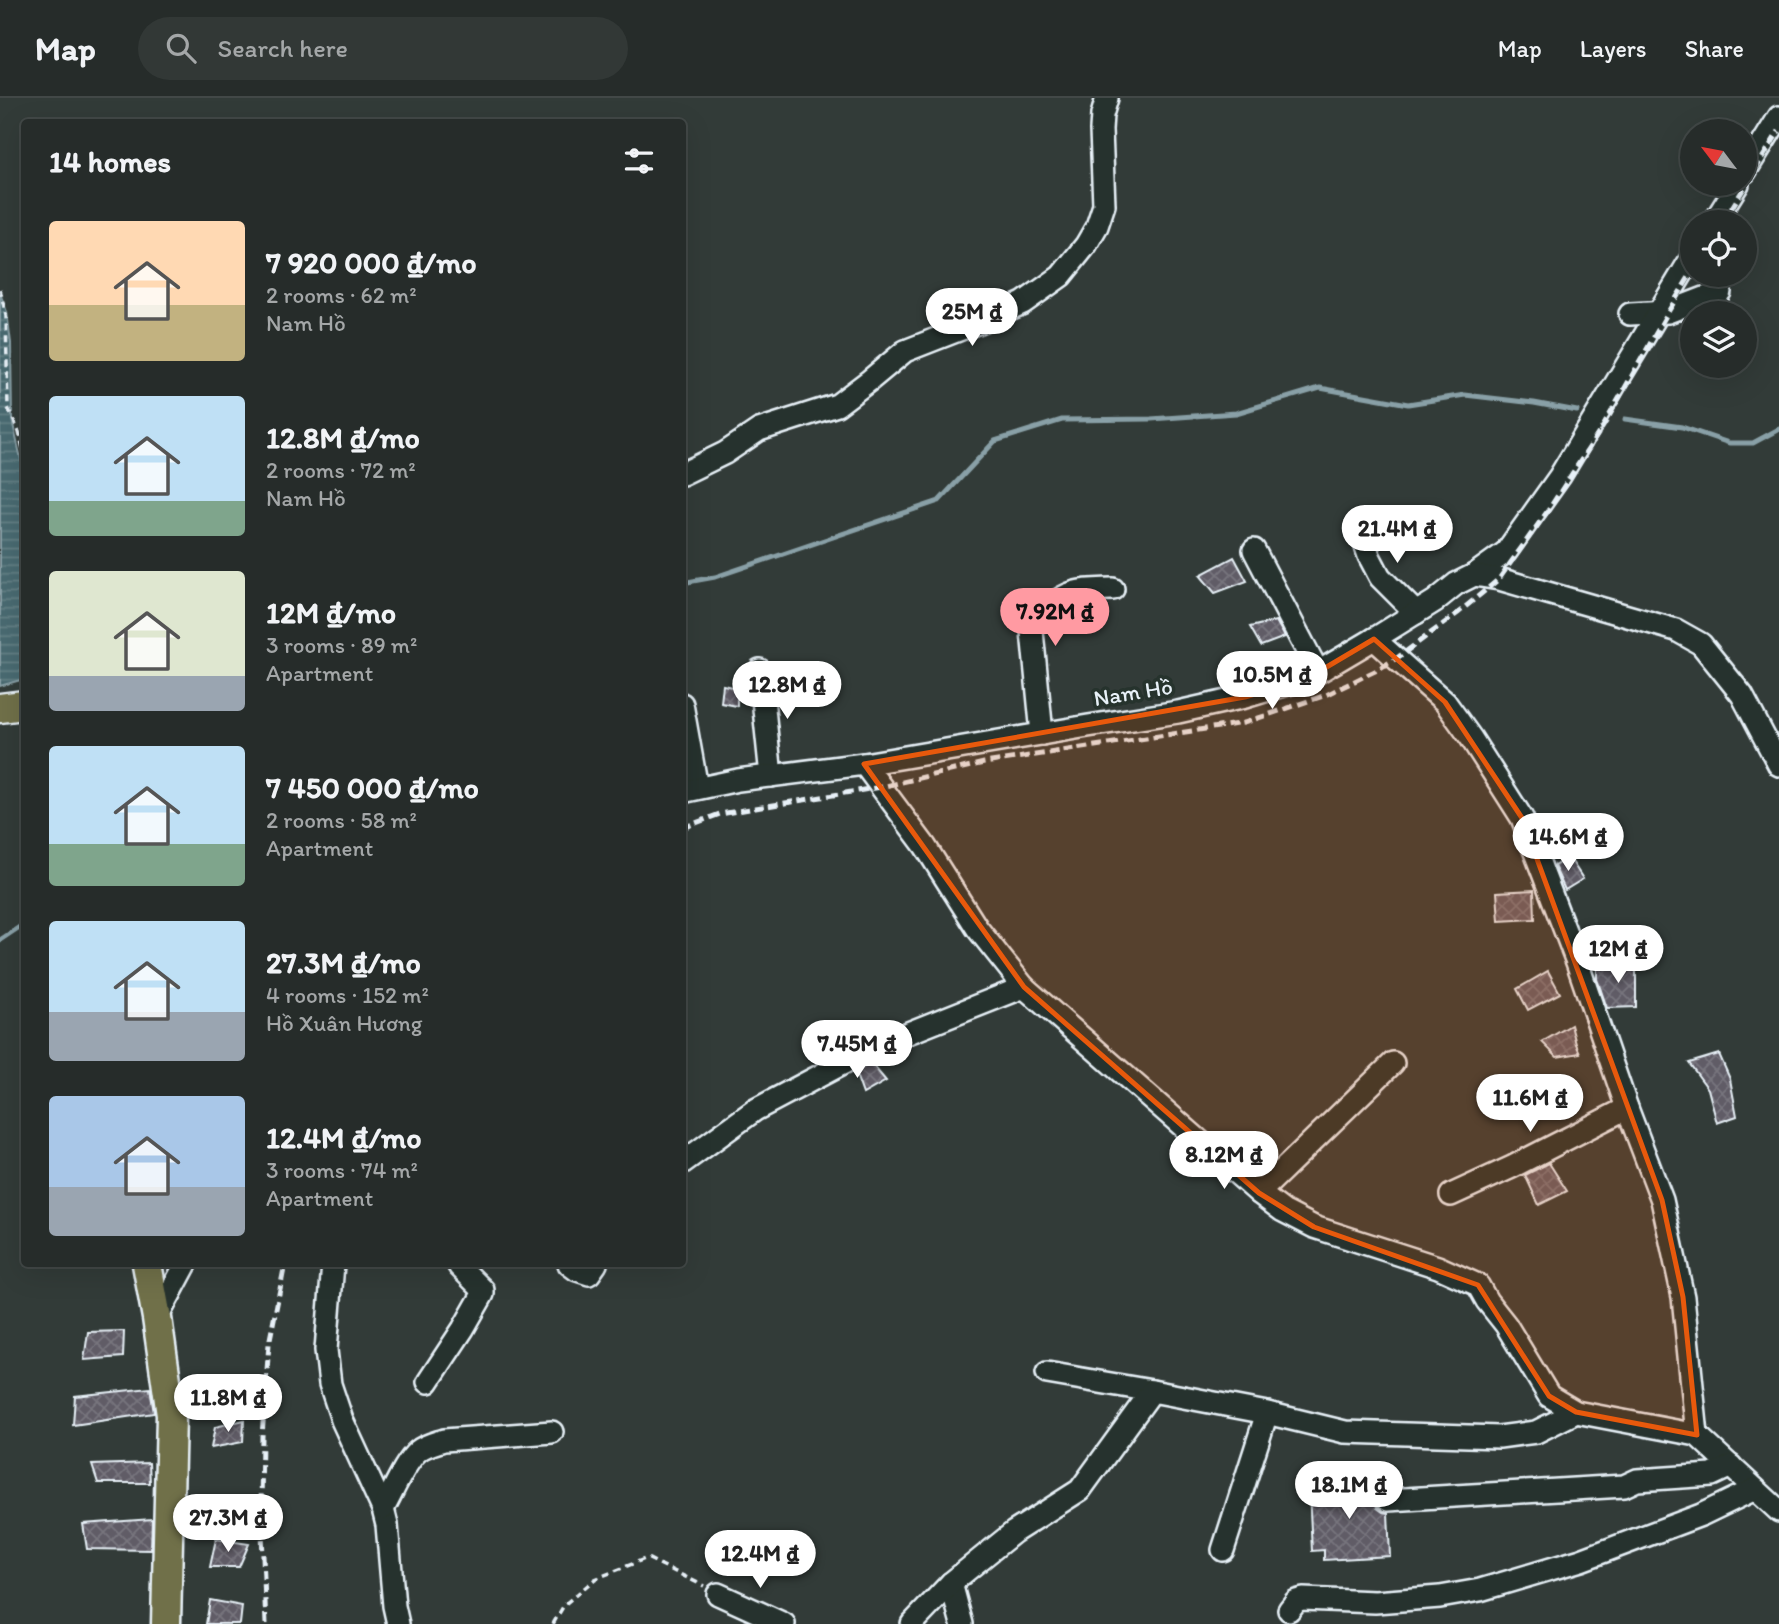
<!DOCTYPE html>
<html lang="en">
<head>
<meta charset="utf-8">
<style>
	:root { --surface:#262c2a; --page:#323836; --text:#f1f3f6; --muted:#a4a7a8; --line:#424847; --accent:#ff9aa2 }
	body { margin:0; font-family:Itim,sans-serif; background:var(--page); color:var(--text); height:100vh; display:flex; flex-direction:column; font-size:26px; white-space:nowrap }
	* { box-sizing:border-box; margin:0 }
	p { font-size:23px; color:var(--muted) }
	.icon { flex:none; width:38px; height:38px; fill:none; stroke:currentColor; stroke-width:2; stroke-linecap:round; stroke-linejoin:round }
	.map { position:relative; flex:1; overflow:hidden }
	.sheet { position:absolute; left:21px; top:21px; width:665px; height:1148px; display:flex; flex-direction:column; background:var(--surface); border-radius:7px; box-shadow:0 7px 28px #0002,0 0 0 2px var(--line) }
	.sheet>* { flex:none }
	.needle { width:46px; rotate:302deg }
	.buttons { position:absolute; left:1680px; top:21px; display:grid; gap:14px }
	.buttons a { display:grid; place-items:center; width:77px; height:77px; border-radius:50%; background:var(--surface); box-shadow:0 7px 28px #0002,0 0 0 2px var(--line); font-size:35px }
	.price { position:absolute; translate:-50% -60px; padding:0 16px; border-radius:24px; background:#fff; color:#222; font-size:23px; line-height:46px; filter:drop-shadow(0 2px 4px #0008) }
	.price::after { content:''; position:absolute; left:50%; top:42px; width:21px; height:16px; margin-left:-10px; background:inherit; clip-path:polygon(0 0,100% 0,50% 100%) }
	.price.current { background:var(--accent); color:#111 }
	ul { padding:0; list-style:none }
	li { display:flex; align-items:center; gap:21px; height:175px; padding:0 28px }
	li span { display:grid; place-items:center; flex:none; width:196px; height:140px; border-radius:7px; color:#555 }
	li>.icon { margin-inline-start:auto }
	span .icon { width:84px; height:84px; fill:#fffc; stroke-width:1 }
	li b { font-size:30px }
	h2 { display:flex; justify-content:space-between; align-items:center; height:84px; padding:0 28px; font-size:30px }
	header { display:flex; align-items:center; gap:42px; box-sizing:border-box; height:98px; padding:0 35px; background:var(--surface); border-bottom:2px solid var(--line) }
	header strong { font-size:33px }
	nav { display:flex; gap:38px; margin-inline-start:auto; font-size:24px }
	.search { width:490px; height:63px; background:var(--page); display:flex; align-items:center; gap:18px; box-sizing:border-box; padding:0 24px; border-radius:38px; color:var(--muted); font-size:26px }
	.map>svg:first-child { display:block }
	.water { fill:url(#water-rules); stroke:#89a0a7; stroke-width:2 }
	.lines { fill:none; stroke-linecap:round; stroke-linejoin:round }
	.stream { stroke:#89a0a7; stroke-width:5 }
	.building { fill:url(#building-cross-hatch); stroke:#e8f1f8; stroke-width:2 }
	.minor-casing { stroke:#e8f1f8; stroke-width:26 }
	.major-casing { stroke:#e8f1f8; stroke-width:33 }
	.path { stroke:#e8f1f8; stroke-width:3.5; stroke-dasharray:7 5; stroke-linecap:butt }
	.minor { stroke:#26332d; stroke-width:21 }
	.major { stroke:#6f704a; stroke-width:28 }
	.rail { stroke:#e8f1f8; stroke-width:5; stroke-dasharray:10 5; stroke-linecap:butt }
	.marked { fill:#e8590c; fill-opacity:0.2; stroke:#e8590c; stroke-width:5; stroke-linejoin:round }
	.labels { text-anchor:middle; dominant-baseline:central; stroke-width:7; stroke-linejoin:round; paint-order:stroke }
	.street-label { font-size:23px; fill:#e8f1f8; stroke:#26332d }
</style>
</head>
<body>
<header>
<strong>Map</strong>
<div class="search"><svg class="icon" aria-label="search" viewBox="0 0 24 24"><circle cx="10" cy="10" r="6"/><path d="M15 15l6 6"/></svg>Search here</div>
<nav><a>Map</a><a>Layers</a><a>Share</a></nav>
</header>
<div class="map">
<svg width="1779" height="1526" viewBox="0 0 1779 1526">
	<defs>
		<pattern id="water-rules" width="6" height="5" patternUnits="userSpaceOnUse" patternTransform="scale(1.75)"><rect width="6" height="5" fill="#4a6a71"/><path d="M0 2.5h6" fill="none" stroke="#648086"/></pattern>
		<pattern id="building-cross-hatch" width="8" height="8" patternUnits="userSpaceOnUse" patternTransform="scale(1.75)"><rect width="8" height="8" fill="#605c66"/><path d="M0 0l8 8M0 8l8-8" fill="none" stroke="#77747d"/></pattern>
	</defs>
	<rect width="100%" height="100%" fill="#323b38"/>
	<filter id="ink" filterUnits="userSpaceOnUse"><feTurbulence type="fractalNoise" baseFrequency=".0143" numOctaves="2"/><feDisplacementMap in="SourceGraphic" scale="14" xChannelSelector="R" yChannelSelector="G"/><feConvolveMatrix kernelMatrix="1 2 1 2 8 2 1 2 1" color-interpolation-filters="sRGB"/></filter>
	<g filter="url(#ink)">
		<!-- water -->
		<path class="water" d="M0,195l7,19 4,31 1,77 12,52v207l-24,7z"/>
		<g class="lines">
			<!-- stream -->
			<g class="stream">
				<path d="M1625,321l57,8 47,16h24l26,-14"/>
				<path d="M682,485l33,-6 224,-76 56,-60 67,-21 89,-1 85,-6 84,-25 88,16 57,-9 69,8 43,8"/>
				<path d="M0,842l24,-16"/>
			</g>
		</g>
		<!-- building -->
		<g class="building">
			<path d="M1234,459l13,24 -32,12 -15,-18z"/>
			<path d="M1276,523l9,16 -24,9 -11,-19z"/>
			<path d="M723,587l14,3v18l-16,-3z"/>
			<path d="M1569,759l14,22 -18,11 -11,-24z"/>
			<path d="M1534,792l1,29 -36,2 -2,-29z"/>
			<path d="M1636,866v43l-29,1 -10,-29v-14z"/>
			<path d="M1548,873l12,22 -32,17 -11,-21z"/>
			<path d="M1571,927l5,19 4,9 -23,4 -15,-15z"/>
			<path d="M1719,956l11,25 7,37 -20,7 -9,-34 -19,-26z"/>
			<path d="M871,965l15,18 -23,13 -8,-22z"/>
			<path d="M1549,1065l18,28 -28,14 -14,-30z"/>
			<path d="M124,1233l-1,26 -39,3 4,-28z"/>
			<path d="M150,1290l4,25 -81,12 2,-29z"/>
			<path d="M244,1322l-1,22 -32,6 4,-21z"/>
			<path d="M149,1365l1,20h-52l-6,-18z"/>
			<path d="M1386,1381l1,8 -7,2 -4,6 -1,5 2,8 6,4 5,1 2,43 -66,4v-10l-12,1 -3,-61 29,-2 -1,-6z"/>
			<path d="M152,1421l-1,31 -64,-1 -4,-25z"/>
			<path d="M216,1441l33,5 -10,23h-29z"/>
			<path d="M210,1502l32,6 -2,18h-34z"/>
		</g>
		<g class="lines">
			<!-- minor casing -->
			<g class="minor-casing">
				<g id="minor">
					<path d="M1745,74l34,-55"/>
					<path d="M1714,124l24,-38"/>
					<path d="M1630,216l38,-2 52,-20"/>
					<path d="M682,376l43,-21 34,-23 78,-25 33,-25 35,-29 82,-32 36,-16 38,-27 25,-31 11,-19 7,-21 -3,-75 1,-15 5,-17"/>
					<path d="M1360,430l9,28 11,21 36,36"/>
					<path d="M1254,452l64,122"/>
					<path d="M1474,477l32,-23 54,-76 132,-219"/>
					<path d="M1374,541l71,63 26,36 51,80 55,144 50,146 35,92 21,97 14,138"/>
					<path d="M760,572l11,106"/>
					<path d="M682,606l15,84"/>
					<path d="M1042,636l-10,-103c3,-12 6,-16 16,-23 23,-20 36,-18 65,-19"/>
					<path d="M864,666l61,82 52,82 47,59 235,206 24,18 31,16 124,40 40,18 9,16 19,24 43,71 27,16 121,23 82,76"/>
					<path d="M682,694l56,-12 126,-16 224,-38 90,-14 67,-15 63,-19 66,-39 61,-38 21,-17 18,-9 25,4 177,51 25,14 41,51 37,70"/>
					<path d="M682,1065l73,-53 123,-65 146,-58"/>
					<path d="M1259,1095l134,-130"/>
					<path d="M1451,1097l61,-28 115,-59"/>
					<path d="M333,1166l-7,86 4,34 12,36 41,89 4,16 7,81 4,18"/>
					<path d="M569,1166l8,6 12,4 7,-10"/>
					<path d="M157,1220l29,-54"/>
					<path d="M1047,1275l105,18"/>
					<path d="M428,1284l35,-53 20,-35v-4l-24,-24 2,-2"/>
					<path d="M1388,1402l236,-14 13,-6 75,-5 19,-9"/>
					<path d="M383,1411c10,-17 21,-46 35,-58 7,-6 17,-8 26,-11l108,-8"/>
					<path d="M1223,1452l44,-137"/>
					<path d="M951,1485l11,41"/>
					<path d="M718,1496l66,30"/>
					<path d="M1289,1512l7,-9 7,-2 72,3 65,-5 40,-7 101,-30 120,-45 54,-26"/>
					<path d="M912,1526l39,-41 63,-51 66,-42 72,-99 115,22 78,19 154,5 37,-5 40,-20"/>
				</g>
			</g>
			<!-- major casing -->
			<g class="major-casing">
				<g id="major">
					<path d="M0,610l24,-3"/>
					<path d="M147,1166l10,54 14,97 -5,209"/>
				</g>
			</g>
			<!-- path -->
			<g class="path">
				<path d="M0,191l6,27 2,92 11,24 5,21"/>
				<path d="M553,1526l11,-19 31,-26 52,-21 57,28"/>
			</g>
			<!-- minor -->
			<use href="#minor" class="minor"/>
			<!-- major -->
			<use href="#major" class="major"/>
			<!-- rail -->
			<g class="rail">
				<path d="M1723,124l56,-91"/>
				<path d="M682,730l38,-14 161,-27 103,-24 260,-40 82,-28 49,-24 22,-13 61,-45 41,-34 48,-67 57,-87 64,-113 24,-40"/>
				<path d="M266,1526l-5,-113 1,-75 7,-92 16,-80"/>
			</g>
		</g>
	</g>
	<!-- marked area -->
	<path class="marked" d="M1374,541l71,63 77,116 140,382 21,97 14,138 -121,-23 -27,-16 -71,-111 -164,-58 -55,-34 -235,-206 -160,-223 381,-67 63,-19z"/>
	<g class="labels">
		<!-- street labels -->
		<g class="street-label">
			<text transform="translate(1133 594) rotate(-9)">Nam Hồ</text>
		</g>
	</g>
</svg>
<div class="buttons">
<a><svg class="needle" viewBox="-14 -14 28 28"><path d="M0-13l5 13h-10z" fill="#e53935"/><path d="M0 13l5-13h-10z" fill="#a4a7a8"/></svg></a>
<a><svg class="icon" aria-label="locate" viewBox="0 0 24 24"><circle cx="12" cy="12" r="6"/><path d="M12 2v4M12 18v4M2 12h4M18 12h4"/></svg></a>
<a><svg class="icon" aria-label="layers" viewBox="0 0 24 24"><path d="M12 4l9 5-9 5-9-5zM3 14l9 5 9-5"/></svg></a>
</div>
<b class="price" style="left:972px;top:250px">25M ₫</b>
<b class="price" style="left:1397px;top:467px">21.4M ₫</b>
<b class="price current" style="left:1055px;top:550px">7.92M ₫</b>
<b class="price" style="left:1272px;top:613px">10.5M ₫</b>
<b class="price" style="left:787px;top:623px">12.8M ₫</b>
<b class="price" style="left:1568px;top:775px">14.6M ₫</b>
<b class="price" style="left:1618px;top:887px">12M ₫</b>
<b class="price" style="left:857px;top:982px">7.45M ₫</b>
<b class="price" style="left:1530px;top:1036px">11.6M ₫</b>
<b class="price" style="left:1224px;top:1093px">8.12M ₫</b>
<b class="price" style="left:228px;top:1336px">11.8M ₫</b>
<b class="price" style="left:1349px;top:1423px">18.1M ₫</b>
<b class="price" style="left:228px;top:1456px">27.3M ₫</b>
<b class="price" style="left:760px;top:1492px">12.4M ₫</b>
<section class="sheet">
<h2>14 homes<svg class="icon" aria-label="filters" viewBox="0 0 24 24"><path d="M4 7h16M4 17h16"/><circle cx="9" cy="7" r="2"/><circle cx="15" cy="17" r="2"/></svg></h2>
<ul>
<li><span style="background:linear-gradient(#ffd9b3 60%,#c2b280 0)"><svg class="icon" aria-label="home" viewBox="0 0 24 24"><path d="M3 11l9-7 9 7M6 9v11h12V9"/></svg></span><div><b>7 920 000 ₫/mo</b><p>2 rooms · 62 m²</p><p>Nam Hồ</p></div></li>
<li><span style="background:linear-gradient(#bfe0f5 75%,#7fa58c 0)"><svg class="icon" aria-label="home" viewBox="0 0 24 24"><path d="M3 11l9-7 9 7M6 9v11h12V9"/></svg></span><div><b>12.8M ₫/mo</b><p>2 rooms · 72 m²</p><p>Nam Hồ</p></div></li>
<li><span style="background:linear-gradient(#dfe7d0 75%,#9aa5b1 0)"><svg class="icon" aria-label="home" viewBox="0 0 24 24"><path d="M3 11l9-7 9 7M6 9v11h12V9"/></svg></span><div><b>12M ₫/mo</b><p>3 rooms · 89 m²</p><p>Apartment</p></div></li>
<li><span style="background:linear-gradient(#bfe0f5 70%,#7fa58c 0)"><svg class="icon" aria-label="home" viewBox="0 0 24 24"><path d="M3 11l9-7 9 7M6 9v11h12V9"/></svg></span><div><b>7 450 000 ₫/mo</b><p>2 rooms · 58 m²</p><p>Apartment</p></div></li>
<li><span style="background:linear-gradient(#bfe0f5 65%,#9aa5b1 0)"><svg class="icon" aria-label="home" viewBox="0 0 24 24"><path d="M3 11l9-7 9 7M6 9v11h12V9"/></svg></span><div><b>27.3M ₫/mo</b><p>4 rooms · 152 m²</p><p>Hồ Xuân Hương</p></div></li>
<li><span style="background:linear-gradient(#a9c7e8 65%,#9aa5b1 0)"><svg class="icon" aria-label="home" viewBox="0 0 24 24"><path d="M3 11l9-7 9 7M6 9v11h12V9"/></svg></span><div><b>12.4M ₫/mo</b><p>3 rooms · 74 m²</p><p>Apartment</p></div></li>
</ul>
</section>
</div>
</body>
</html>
